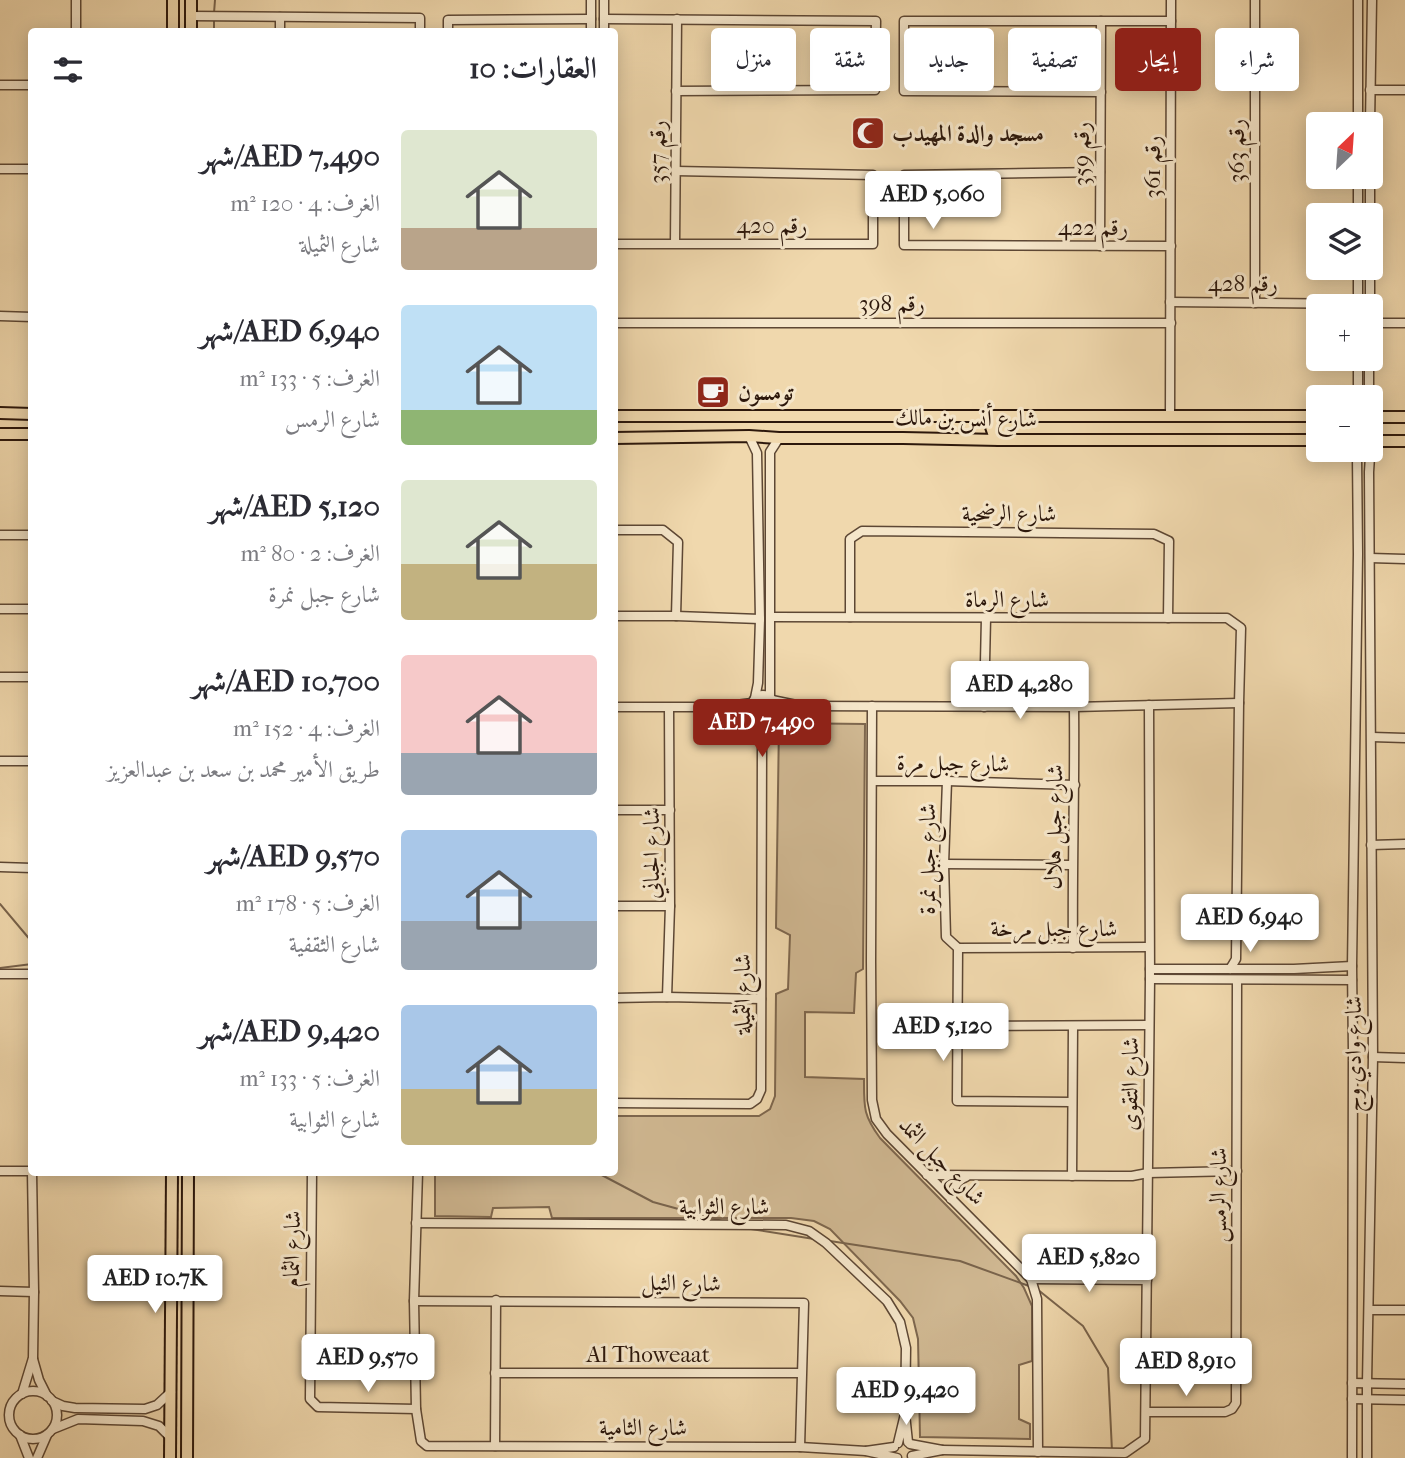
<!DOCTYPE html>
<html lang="ar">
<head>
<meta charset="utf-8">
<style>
	:root { --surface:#fff; --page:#f7f7f7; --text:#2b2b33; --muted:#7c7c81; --accent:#8f2418 }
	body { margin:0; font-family:"IM FELL French Canon",Amiri,serif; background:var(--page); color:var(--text); direction:rtl; height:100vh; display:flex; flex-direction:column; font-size:26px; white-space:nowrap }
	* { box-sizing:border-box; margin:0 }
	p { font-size:23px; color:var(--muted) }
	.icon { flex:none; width:38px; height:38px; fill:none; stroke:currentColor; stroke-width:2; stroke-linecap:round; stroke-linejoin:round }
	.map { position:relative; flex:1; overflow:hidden; direction:ltr }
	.drawer { position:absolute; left:28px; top:28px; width:590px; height:1148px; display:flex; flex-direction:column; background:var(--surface); border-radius:7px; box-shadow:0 4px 18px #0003; direction:rtl }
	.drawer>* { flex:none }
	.top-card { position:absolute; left:639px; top:28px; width:660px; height:63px; direction:rtl; display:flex; gap:14px }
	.needle { width:46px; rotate:25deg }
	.fabs { position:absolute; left:1306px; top:112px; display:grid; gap:14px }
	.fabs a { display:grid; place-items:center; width:77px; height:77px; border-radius:7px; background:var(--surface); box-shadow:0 4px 18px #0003; font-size:35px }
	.price { position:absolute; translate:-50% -60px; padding:0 16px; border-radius:7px; background:#fff; color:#222; font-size:23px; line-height:46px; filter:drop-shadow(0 2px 4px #0008) }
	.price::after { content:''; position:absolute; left:50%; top:42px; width:21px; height:16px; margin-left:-10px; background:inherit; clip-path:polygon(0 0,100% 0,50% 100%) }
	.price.active { background:var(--accent); color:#fff }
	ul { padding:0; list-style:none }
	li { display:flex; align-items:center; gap:21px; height:175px; padding:0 21px }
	li span { display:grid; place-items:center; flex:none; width:196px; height:140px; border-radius:7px; color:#555 }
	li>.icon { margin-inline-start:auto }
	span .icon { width:84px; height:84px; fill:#fffc; stroke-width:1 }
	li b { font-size:30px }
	h2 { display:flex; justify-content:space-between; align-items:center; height:84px; padding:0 21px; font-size:30px }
	.chip { padding:0 24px; border-radius:7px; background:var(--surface); box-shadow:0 4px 18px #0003; font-size:24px; line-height:63px }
	.chip.active { background:var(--accent); color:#fff }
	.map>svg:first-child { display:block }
	.green { fill:#cfb791; stroke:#7e674e; stroke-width:2 }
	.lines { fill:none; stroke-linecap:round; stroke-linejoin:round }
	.stream { stroke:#79634b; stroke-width:2 }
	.minor-casing { stroke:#5d4734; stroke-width:11 }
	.major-casing { stroke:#2c170b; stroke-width:14 }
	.minor { stroke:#f5e6ca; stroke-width:8 }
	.major { stroke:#f0d8ad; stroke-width:10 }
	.labels { text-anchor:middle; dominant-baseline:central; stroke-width:6; stroke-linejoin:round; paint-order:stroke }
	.poi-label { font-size:23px; font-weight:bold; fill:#2c170b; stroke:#f5e6ca; text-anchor:start }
	.street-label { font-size:23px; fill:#2c170b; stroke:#f5e6ca }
</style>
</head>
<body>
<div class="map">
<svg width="1405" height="1458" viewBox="0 0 1405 1458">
	<rect width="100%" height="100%" fill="#f0d8ad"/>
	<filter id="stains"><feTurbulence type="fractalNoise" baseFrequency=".00286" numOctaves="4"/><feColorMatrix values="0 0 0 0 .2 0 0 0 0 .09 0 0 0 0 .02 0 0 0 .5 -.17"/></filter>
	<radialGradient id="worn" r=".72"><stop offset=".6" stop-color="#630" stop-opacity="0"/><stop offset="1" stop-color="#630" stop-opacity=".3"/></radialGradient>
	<!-- green -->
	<path class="green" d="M779,723l86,1 -2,245 -7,4 -2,40 -49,-1v65l59,2c0,28 -1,36 16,59l136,138 8,12 8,18v55l-13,4v54l11,5v15l-110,-2 -2,-98 -5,-21 -13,-17 -70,-72 -16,-8 -23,-3h-239l-3,-11 -56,1 -2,9 -56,-1v-43l179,-1v-56h145l11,-7 5,-13 1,-102 12,-5 2,-54 -14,-7z"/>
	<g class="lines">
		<!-- stream -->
		<g class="stream">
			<path d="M214,13l1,-13"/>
			<path d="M214,32v-13"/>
			<path d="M0,904l32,38"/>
			<path d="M0,968l32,-4"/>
			<path d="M596,1172l57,30 69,19"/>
			<path d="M751,1229l63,10"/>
			<path d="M830,1241l130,20 69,25"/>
			<path d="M1037,1289l46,37 25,42 4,83"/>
		</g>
		<!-- minor casing -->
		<g class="minor-casing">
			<g id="minor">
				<path d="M591,0v32"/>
				<path d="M191,16l229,2v14"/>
				<path d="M604,19l272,2 -1,69 -199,1"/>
				<path d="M76,32v-32"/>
				<path d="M280,32v-15"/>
				<path d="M448,32v-12l143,-1"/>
				<path d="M604,32v-32"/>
				<path d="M0,85h32"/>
				<path d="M1370,90h35"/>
				<path d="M1101,92l-197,-1v-70h267"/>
				<path d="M1358,124v-124"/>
				<path d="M1370,124l2,-124"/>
				<path d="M0,169h32"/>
				<path d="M1100,172l-196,3v70l267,1"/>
				<path d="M1358,215v-38"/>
				<path d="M1370,215v-38"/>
				<path d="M675,243l2,-224"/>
				<path d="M614,244h259v-69l-197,-4"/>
				<path d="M1100,246l1,-225"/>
				<path d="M1358,268v38"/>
				<path d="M1370,268v38"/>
				<path d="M1170,302l188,2"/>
				<path d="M1255,303v-303"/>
				<path d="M0,316l32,1"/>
				<path d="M614,323h557"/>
				<path d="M1370,323h35"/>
				<path d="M1358,359v38"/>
				<path d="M1369,397v-38"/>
				<path d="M1370,404l8,13"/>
				<path d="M1170,417l1,-417"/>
				<path d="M749,436l8,17 3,166 -2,64 -3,15"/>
				<path d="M614,530h49l15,12 -2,74"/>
				<path d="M0,535h32"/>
				<path d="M1370,558l35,1"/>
				<path d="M0,609h32"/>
				<path d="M614,616h62l84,3"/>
				<path d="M770,617l457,1 14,10 -2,75 -3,256 -6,10"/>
				<path d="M850,617v-78l12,-8 292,3 15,7 -1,77"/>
				<path d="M0,677h32"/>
				<circle cx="763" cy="706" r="11"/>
				<path d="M770,698v-246l9,-14"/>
				<path d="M752,703l-32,4 34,5"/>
				<path d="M801,706l273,1 165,-4"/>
				<path d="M872,706l-1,255 1,139 4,19 11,15 144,145 6,20 1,153"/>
				<path d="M614,707h106"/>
				<path d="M984,707l2,-89"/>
				<path d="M772,712l29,-6 -29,-6"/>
				<path d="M755,714l7,31 7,-30"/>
				<path d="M1372,737l33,1"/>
				<path d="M0,761h32"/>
				<path d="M873,781h74l128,4"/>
				<path d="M947,781l-3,83 2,73 12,11 -1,153 114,1"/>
				<path d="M614,810h56"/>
				<path d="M1371,845l34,-1"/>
				<path d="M944,864l128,1"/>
				<path d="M0,867l32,1"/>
				<path d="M614,906h56"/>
				<path d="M958,948l191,-1"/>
				<path d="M1073,948c-1,-81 2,-161 1,-241"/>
				<path d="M1150,969h144l58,-3"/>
				<path d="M0,974h32"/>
				<path d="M1150,979l202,1"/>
				<path d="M667,997l3,-91 -1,-198"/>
				<path d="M614,998l53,-1 94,2"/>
				<path d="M958,1026l191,-1"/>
				<path d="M1373,1057l32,1"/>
				<path d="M614,1103l136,1 7,-5 4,-9 1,-345"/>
				<path d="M0,1171h32"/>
				<path d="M312,1172l-2,227 8,8 98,2"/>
				<path d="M418,1172l-4,129 2,108 5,32 6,5 373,1 66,4"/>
				<path d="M927,1175l186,1h19l16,-3 89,-2"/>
				<path d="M1072,1176l1,-150"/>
				<path d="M951,1199c2,-10 5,-18 15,-22"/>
				<path d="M416,1223l370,2 23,6 17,12 61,58 13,21 6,26 -1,66"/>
				<path d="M1031,1279l116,1"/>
				<path d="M0,1291l34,1"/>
				<path d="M414,1301l390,2 -4,144"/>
				<path d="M1369,1310h36"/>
				<path d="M33,1359l6,21 8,16"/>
				<path d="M495,1373h306"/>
				<path d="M1352,1383l53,1"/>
				<circle cx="33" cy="1415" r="24"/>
				<path d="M22,1394l11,-36 1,-66 -2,-120"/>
				<path d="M1352,1399l53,1"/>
				<path d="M52,1401l11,5 12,2 70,1 12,-4 14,-13"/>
				<path d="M1146,1412h79l7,-3 4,-6 1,-423"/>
				<path d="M53,1429l25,-10 65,2 16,5 11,11"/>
				<path d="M20,1435l9,23"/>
				<path d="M898,1443l7,-29 3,28"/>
				<path d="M910,1444l32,6 -30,6"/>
				<path d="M495,1446l1,-146"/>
				<path d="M894,1447l-28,4 31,7"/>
				<path d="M942,1450l183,3 20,-14 5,-460 -1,-274"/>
				<path d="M37,1458l10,-23"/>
				<path d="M1352,1458l1,-406 -1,-86 6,-412 -1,-98 -2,-6"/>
				<path d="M1367,1458v-75l6,-326 -4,-585 1,-16 6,-15"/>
			</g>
		</g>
		<!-- major casing -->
		<g class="major-casing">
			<g id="major">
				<path d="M191,0v32"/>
				<path d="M173,32v-32"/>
				<path d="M0,413l32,1"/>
				<path d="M614,416h704"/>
				<path d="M998,417l-7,10 3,9 5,4"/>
				<path d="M1370,417h35"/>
				<path d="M0,434h32"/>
				<path d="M614,438l135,-2 30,2h124l96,2h319"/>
				<path d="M1370,441h35"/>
				<path d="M170,1458l2,-286"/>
				<path d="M187,1458l1,-286"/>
			</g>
		</g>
		<!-- minor -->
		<use href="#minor" class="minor"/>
		<!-- major -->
		<use href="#major" class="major"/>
	</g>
	<!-- icons -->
	<defs>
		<g id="mosque-square" transform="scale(1.75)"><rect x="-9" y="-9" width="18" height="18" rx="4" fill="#8f2418" stroke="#f5e6ca"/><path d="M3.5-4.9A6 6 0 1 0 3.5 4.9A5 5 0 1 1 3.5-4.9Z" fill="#fff"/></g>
		<g id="cafe-square" transform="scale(1.75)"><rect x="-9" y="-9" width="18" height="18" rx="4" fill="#8f2418" stroke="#f5e6ca"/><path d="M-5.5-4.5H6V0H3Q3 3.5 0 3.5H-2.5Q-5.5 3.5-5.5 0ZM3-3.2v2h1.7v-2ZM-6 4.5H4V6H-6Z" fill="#fff"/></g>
	</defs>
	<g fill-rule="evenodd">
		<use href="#mosque-square" x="868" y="133"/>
		<use href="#cafe-square" x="713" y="392"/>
	</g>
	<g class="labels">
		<!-- poi labels -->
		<g class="poi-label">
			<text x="892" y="133">مسجد والدة المهيدب</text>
			<text x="738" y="392">تومسون</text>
		</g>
		<!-- street labels -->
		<g class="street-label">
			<text transform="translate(1236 151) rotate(-90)">رقم 363</text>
			<text transform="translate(657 152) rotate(-90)">رقم 357</text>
			<text transform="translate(1081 154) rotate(-90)">رقم 359</text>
			<text transform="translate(1152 167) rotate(-90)">رقم 361</text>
			<text x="772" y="225">رقم 420</text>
			<text x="1093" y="227">رقم 422</text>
			<text x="1243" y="283">رقم 428</text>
			<text x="892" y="303">رقم 398</text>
			<text transform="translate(966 418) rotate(1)">شارع أنس بن مالك</text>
			<text x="1009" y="513">شارع الرضحية</text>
			<text x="1007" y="599">شارع الرماة</text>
			<text transform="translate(953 763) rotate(1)">شارع جبل مرة</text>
			<text transform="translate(1054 827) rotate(-89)">شارع جبل هلال</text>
			<text transform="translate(651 853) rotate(-90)">شارع الجباني</text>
			<text transform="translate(927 859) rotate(-90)">شارع جبل نمرة</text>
			<text x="1054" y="928">شارع جبل مرخة</text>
			<text transform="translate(742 994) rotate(-90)">شارع الثميلة</text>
			<text transform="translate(1353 1054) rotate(-90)">شارع وادي وج</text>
			<text transform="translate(1130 1084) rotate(-89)">شارع التقوى</text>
			<text transform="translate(942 1161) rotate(46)">شارع جبل الثمد</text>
			<text transform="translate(1218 1195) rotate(-90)">شارع الرمس</text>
			<text x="724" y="1206">شارع الثوابية</text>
			<text transform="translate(292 1249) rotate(-89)">شارع الثمام</text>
			<text transform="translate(681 1283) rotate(1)">شارع الثيل</text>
			<text x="648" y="1354">Al Thoweaat</text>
			<text x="643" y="1427">شارع الثامية</text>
		</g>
	</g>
	<rect width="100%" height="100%" filter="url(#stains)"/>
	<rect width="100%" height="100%" fill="url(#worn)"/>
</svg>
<div class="fabs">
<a><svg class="needle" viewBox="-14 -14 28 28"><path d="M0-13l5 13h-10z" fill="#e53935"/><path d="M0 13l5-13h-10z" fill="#7c7c81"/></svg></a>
<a><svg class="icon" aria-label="layers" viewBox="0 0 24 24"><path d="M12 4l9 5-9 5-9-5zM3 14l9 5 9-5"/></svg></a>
<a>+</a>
<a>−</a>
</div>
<b class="price" style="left:933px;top:231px">AED 5,060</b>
<b class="price" style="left:1020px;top:721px">AED 4,280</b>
<b class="price active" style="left:762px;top:759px">AED 7,490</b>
<b class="price" style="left:1250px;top:954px">AED 6,940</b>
<b class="price" style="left:943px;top:1063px">AED 5,120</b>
<b class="price" style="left:1089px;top:1294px">AED 5,820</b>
<b class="price" style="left:155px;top:1315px">AED 10.7K</b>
<b class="price" style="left:368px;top:1394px">AED 9,570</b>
<b class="price" style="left:1186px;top:1398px">AED 8,910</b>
<b class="price" style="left:906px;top:1427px">AED 9,420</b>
<div class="top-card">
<a class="chip">شراء</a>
<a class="chip active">إيجار</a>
<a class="chip">تصفية</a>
<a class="chip">جديد</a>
<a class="chip">شقة</a>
<a class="chip">منزل</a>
</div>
<section class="drawer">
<h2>العقارات: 10<svg class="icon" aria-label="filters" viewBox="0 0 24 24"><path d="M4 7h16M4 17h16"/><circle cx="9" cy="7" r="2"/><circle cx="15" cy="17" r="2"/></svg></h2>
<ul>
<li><span style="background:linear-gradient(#dfe7d0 70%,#b9a48a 0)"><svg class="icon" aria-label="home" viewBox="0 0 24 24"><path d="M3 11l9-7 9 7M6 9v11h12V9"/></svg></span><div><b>AED 7,490/شهر</b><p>الغرف: 4 · 120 m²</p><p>شارع الثميلة</p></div></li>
<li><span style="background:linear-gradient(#bfe0f5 75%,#8fb573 0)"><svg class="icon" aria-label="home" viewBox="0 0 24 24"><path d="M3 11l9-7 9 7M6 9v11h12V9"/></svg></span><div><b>AED 6,940/شهر</b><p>الغرف: 5 · 133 m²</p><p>شارع الرمس</p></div></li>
<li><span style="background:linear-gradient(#dfe7d0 60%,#c2b280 0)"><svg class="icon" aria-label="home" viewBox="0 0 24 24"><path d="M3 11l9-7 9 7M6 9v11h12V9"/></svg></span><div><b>AED 5,120/شهر</b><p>الغرف: 2 · 80 m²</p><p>شارع جبل نمرة</p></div></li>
<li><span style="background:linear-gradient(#f6c9c9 70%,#9aa5b1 0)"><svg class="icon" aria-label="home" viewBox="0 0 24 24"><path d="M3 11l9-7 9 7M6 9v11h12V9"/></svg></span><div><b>AED 10,700/شهر</b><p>الغرف: 4 · 152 m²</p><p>طريق الأمير محمد بن سعد بن عبدالعزيز</p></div></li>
<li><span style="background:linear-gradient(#a9c7e8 65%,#9aa5b1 0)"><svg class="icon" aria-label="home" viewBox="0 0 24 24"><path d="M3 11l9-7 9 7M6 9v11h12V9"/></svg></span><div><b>AED 9,570/شهر</b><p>الغرف: 5 · 178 m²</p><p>شارع الثقفية</p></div></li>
<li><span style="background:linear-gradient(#a9c7e8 60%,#c2b280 0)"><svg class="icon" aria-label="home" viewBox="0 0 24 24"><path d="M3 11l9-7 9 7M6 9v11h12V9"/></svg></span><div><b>AED 9,420/شهر</b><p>الغرف: 5 · 133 m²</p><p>شارع الثوابية</p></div></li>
</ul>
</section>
</div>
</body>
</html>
